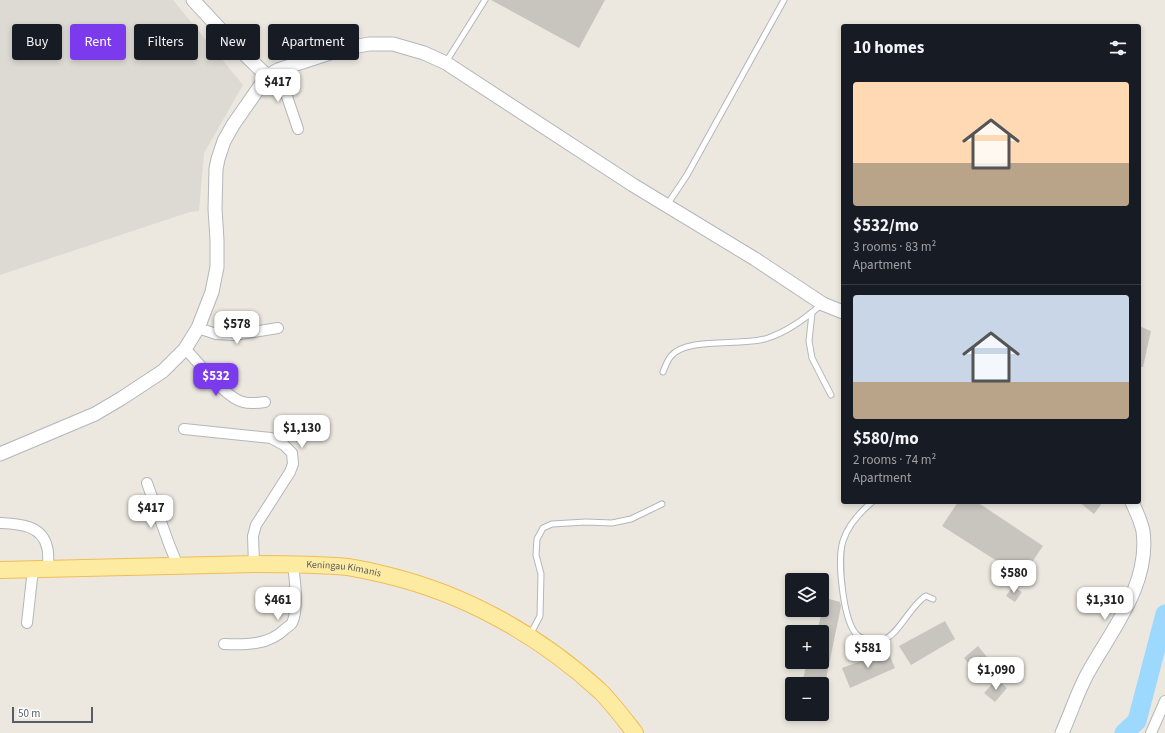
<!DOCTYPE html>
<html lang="en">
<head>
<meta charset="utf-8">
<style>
	:root { --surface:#171b24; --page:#20242c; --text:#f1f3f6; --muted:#9ea1a6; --line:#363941; --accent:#7c3aed }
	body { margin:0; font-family:"Source Sans 3",sans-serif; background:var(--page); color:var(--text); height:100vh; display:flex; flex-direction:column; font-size:15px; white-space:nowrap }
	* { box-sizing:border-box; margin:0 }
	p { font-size:13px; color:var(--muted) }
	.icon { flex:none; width:22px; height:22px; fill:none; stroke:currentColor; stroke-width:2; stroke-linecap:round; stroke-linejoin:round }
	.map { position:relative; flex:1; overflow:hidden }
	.drawer { position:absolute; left:841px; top:24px; width:300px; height:480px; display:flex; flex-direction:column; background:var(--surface); border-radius:4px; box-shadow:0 2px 6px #0003 }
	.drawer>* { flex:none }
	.banner { position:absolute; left:12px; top:24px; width:380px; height:36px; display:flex; gap:8px }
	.tools { position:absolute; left:785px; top:573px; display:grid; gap:8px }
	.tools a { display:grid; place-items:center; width:44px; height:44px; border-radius:4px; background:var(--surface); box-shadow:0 2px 6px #0003; font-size:20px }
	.scale { position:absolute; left:12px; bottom:10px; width:81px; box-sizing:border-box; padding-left:4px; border:2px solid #595d61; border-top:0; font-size:11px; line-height:14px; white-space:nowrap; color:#595d61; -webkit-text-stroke:3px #fff; paint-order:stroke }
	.price { position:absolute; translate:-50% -34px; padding:0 9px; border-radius:8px; background:#fff; color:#222; font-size:13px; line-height:26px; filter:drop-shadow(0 1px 2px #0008) }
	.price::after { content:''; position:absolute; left:50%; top:24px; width:12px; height:9px; margin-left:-6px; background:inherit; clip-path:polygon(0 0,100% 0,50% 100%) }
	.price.on { background:var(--accent); color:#fff }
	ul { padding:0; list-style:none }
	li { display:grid; align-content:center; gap:8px; height:212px; padding:0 12px }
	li+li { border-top:1px solid var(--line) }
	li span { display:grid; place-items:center; height:124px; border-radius:4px; color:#555 }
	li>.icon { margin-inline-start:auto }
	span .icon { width:72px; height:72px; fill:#fffc; stroke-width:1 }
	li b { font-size:17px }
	h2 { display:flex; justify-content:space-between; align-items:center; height:48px; padding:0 12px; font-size:17px }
	.pill { padding:0 14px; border-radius:4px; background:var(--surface); box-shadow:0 2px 6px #0003; font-size:14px; line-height:36px }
	.pill.on { background:var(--accent); color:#fff }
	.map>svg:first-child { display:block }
	.industrial { fill:#dddad4 }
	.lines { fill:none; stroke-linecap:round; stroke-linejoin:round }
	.river { stroke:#9dd9fe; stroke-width:19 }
	.building { fill:#c8c5bf }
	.service-casing { stroke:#b3b6bb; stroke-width:7 }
	.minor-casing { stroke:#b3b6bb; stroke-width:12 }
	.tertiary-casing { stroke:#b3b6bb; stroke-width:15 }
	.primary-casing { stroke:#f0bd55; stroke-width:18 }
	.service { stroke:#fff; stroke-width:5 }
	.minor { stroke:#fff; stroke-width:10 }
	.tertiary { stroke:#fff; stroke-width:13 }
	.primary { stroke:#feeba2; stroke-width:16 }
	.labels { text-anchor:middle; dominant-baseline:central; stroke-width:3.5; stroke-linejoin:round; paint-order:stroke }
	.street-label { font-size:10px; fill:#595d61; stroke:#fff }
</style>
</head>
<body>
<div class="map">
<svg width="1165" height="733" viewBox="0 0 1165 733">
	<rect width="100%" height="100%" fill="#ece8e0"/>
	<!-- industrial -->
	<path class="industrial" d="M0,0h173l70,85 -39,68 -5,58 -9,1 -190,63z"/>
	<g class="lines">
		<!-- river -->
		<path class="river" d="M1124,733l13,-12 28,-107"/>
	</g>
	<!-- building -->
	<g class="building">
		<path d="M491,0h114l-26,48z"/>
		<path d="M1139,326l12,5 -8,36h-4z"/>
		<path d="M958,502h19l66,44 -21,31 -80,-51z"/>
		<path d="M1079,502h24l-9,12z"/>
		<path d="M1013,586l9,6 -7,10 -9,-6z"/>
		<path d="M826,598l14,4 1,4 -16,78h-23l5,-22h15v-34l-4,-1z"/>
		<path d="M945,621l10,18 -44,26 -12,-19z"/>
		<path d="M978,646l9,11 -14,12 -9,-11z"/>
		<path d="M888,651l7,17 -45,20 -8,-20z"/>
		<path d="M997,679l10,9 -12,14 -11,-9z"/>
	</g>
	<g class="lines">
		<!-- service casing -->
		<g class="service-casing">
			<g id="service">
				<path d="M446,62l39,-62"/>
				<path d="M667,205l20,-30 97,-175"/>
				<path d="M812,313l-3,28 3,17 19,37"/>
				<path d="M663,372c2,-5 4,-11 8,-16 16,-20 73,-9 97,-18 21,-7 38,-20 54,-34"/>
				<path d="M872,502c-13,11 -24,23 -29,39 -6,19 0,80 14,94 7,6 19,6 27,4 13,-2 28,-36 42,-43l7,3"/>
				<path d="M530,635l10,-19 1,-42 -5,-19 1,-16 6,-11 9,-4 34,-2 26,1 19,-4 31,-15"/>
			</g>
		</g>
		<!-- minor casing -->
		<g class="minor-casing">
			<g id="minor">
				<path d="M278,70l20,59"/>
				<path d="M198,328l18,6 18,1 44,-7"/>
				<path d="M185,349c15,14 39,48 58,53 7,2 15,1 22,0"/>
				<path d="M184,429l87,9 13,7 8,8 1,11 -3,8 -34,53 -3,11 1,28"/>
				<path d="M147,483l22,61 9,22"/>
				<path d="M1,523c18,1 41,2 46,24 2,6 1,15 1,22"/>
				<path d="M27,623l6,-54"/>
				<path d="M224,644c22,1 45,1 61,-15 2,-2 6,-4 7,-6 7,-14 3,-43 1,-58"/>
				<path d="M1151,733l14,-32"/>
			</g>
		</g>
		<!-- tertiary casing -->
		<g class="tertiary-casing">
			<g id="tertiary">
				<path d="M193,0l41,44 33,32"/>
				<path d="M0,454l95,-40 27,-16 41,-27 22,-22 13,-21 14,-36 5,-25v-27l-2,-31 1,-40 2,-10 6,-18 9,-16 34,-49 11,-6 64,-21 27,-5h24l31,9 22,10 187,122 122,74 68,45 20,8"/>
				<path d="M1062,733c9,-20 16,-43 27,-62 24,-43 61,-87 54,-140 -2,-10 -7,-20 -11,-29"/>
			</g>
		</g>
		<!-- primary casing -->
		<g class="primary-casing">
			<g id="primary">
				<path id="s1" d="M0,570l254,-6c31,0 62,0 94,3 12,2 26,5 38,8 80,19 154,61 214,116 13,13 24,28 35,42"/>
			</g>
		</g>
		<!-- service -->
		<use href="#service" class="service"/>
		<!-- minor -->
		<use href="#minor" class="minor"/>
		<!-- tertiary -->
		<use href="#tertiary" class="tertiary"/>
		<!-- primary -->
		<use href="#primary" class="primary"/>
	</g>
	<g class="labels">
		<!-- street labels -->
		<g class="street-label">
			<text stroke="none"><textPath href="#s1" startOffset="344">Keningau Kimanis</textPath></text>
		</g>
	</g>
</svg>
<div class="tools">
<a><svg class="icon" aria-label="layers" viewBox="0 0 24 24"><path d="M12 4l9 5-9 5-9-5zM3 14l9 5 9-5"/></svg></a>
<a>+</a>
<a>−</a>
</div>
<div class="scale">50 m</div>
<b class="price" style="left:278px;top:103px">$417</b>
<b class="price" style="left:237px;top:345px">$578</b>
<b class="price on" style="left:216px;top:397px">$532</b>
<b class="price" style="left:302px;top:449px">$1,130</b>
<b class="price" style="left:151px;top:529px">$417</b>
<b class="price" style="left:1014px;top:594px">$580</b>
<b class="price" style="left:278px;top:621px">$461</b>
<b class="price" style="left:1105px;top:621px">$1,310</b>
<b class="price" style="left:868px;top:669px">$581</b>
<b class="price" style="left:996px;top:691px">$1,090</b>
<div class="banner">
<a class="pill">Buy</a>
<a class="pill on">Rent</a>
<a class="pill">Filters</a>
<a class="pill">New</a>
<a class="pill">Apartment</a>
</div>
<section class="drawer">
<h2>10 homes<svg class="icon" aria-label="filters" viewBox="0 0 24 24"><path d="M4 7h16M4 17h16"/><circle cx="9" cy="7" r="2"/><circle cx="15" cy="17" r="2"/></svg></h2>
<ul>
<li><span style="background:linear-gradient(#ffd9b3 65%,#b9a48a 0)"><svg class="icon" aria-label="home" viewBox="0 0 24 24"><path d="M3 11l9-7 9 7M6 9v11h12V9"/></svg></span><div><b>$532/mo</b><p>3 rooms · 83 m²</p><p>Apartment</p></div></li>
<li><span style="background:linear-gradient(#c9d6e8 70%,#b9a48a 0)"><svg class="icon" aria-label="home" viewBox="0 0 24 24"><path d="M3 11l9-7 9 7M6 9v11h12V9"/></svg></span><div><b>$580/mo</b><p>2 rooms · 74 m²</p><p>Apartment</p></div></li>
</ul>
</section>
</div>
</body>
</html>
